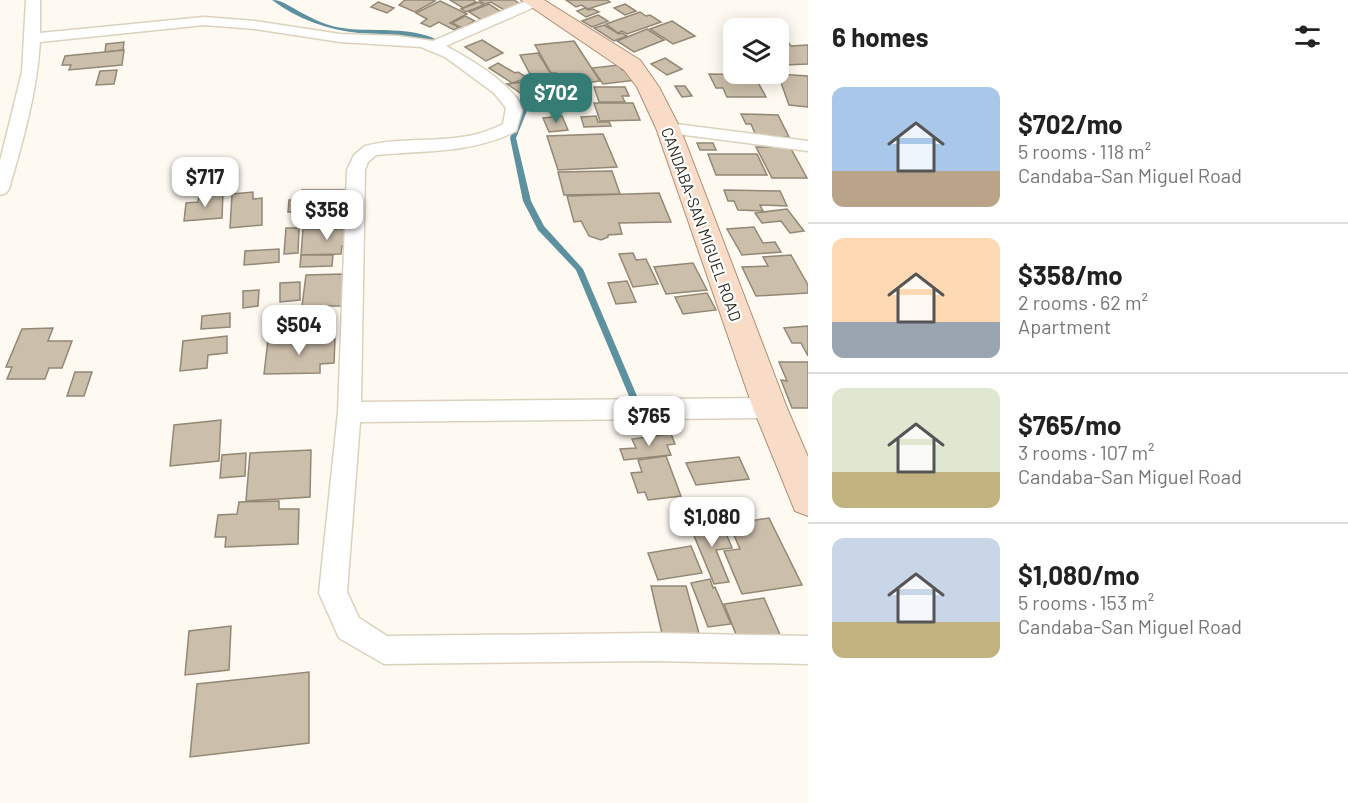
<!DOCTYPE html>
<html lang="en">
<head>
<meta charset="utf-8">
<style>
	:root { --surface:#fff; --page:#f2f2f2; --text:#222; --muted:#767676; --line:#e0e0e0; --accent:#357c75 }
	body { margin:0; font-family:Barlow,sans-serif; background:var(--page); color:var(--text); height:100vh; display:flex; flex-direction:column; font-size:22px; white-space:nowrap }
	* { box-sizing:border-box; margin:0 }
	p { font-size:20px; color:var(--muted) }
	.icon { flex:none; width:33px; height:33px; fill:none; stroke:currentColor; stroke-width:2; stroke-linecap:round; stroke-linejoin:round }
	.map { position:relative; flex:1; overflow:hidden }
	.side { display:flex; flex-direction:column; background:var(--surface); width:540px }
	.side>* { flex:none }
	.buttons { position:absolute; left:723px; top:18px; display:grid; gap:12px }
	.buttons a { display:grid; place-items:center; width:66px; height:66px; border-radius:12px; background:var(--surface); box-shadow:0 3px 15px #0003; font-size:30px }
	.price { position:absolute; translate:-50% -51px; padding:0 14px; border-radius:12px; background:#fff; color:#222; font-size:20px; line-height:39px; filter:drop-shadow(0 2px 3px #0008) }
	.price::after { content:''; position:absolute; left:50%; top:36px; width:18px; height:14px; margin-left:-9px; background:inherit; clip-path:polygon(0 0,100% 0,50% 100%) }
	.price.active { background:var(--accent); color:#fff }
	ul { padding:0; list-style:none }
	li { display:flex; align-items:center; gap:18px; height:150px; padding:0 24px }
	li+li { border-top:2px solid var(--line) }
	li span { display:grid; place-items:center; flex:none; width:168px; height:120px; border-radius:12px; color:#555 }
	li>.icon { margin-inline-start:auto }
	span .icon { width:72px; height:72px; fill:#fffc; stroke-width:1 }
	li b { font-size:26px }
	h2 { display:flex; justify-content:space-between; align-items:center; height:72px; padding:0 24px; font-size:26px }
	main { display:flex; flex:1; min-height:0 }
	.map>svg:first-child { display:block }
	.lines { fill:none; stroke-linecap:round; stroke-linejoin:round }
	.stream { fill:#5e91a0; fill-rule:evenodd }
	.building { fill:#cbbeab; stroke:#938775; stroke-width:1.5 }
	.street-casing { stroke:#dbd2bd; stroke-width:3 }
	.primary-casing { stroke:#ad8e75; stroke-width:2 }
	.street { fill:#fff; fill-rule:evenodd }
	.primary { fill:#f8dcc8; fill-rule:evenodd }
	.labels { text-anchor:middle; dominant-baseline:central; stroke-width:4.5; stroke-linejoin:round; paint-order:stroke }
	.street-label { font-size:16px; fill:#2b271f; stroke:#fff }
</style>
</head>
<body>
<main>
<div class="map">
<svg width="808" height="803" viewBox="0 0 808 803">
	<rect width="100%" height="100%" fill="#fefaf1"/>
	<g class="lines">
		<!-- stream -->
		<g class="stream">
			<path d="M272,0c11,0 20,8 30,13 11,6 22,11 34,14 35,7 79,-4 110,18l-5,1c-27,-13 -54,-11 -82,-13 -31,-3 -62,-14 -87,-33z"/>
			<path d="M515,95l2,1 10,15 -11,27 15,63 13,25 39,43 54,127 -1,3 -3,1 -3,-1 -1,-3 -53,-126 -38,-40 -15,-29 -13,-63 11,-27 -9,-14z"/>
		</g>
	</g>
	<!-- building -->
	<g class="building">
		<path d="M405,0h26l4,1 -20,11 -16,-7z"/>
		<path d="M450,0h23l3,2 -13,6z"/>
		<path d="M479,0h35l6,4 -16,6 -13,-8 -6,2z"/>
		<path d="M566,0h41l3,2 -22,7 -7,-4 -5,2z"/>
		<path d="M440,1l27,13 -17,9 9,4 -5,3 -15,-8 -9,5 -9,-4 6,-4 -11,-6z"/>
		<path d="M378,2l16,6 -7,5 -16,-6z"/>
		<path d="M479,2l5,3 -18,7 -5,-3z"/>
		<path d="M489,4l14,9 -20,8 -14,-9z"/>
		<path d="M625,4l11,7 -11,4 -11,-7z"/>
		<path d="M585,8l3,2 5,-1 6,3 -13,5 -9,-6z"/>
		<path d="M640,12l6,4 4,-1 11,7 -34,12 -5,-3 -4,2 -12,-9z"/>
		<path d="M598,15l10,6 -16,6 -10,-6z"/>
		<path d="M465,16l10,5 -13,7 -10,-5z"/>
		<path d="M672,21l23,15 -22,8 -23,-15z"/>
		<path d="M604,25l15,9 3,-1 5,3 -13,5 -20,-13z"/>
		<path d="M647,29l17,11 -30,12 -17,-11z"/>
		<path d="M482,40l21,13 -17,8 -21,-14z"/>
		<path d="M574,41l26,40 -36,5 -8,-13h-5l-16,-28z"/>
		<path d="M124,42l-1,8 -18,2 1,-8z"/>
		<path d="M778,42h10l3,4 17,-1v19l-23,1 -7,-8z"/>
		<path d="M124,50l-2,15 -53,5 2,-5h-9l3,-9z"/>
		<path d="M538,53l13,21 -20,2 -11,-21z"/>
		<path d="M665,58l17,11 -15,6 -16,-11z"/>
		<path d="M498,63l17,10 3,-1 10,6 -16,5 -23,-15z"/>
		<path d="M619,65l3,5 7,-1 8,11 -34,4 -11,-16z"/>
		<path d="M117,70l-3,14 -18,1 4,-14z"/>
		<path d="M555,74l11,19 -34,8 -25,-17 24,-3 -2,-4z"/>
		<path d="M709,74l45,1 12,22h-39l-4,-9h-7z"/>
		<path d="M778,74l30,2v31l-19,-2z"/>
		<path d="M675,86h10l7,10 -10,1z"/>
		<path d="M594,87h31l4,9h-7l3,6h-26z"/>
		<path d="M585,91l4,9 -8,1 -5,-9z"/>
		<path d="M594,103h39l7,17 -40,1z"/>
		<path d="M741,114l37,1 11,22 -33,-1 -5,-12h-5z"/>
		<path d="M562,116l6,14 -19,2 -6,-14z"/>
		<path d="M596,116l2,6h11l2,4 -27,1 -3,-10z"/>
		<path d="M603,134l14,33 -59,3 -11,-34z"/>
		<path d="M697,143h16l3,7h-16z"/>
		<path d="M756,147h34l17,31h-35z"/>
		<path d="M708,154h49l10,21h-51z"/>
		<path d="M612,171l8,23 -56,1 -6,-23z"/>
		<path d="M302,190h45l-1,23 -47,1z"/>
		<path d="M724,190l56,1 7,15 -27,-1 3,6 -25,-1 -4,-9h-6z"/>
		<path d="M253,192v7l9,-1v27l-32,3 2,-34z"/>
		<path d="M223,193l-1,25 -38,3 2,-18 12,-1 1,-7z"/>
		<path d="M659,193l12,29 -52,1 3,11 -14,1v2l-7,3 -12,-4 -8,-15 -7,1 -7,-26z"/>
		<path d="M289,200h11l-2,12h-10z"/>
		<path d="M787,209l17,22 -14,2 -9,-12 -19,2 -7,-10z"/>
		<path d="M354,214v13l-38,1 1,-13z"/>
		<rect x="304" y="215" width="11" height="13"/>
		<path d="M754,227l9,16 12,-1 6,10 -39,3 -15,-26z"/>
		<path d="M286,228h13l-1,25 -14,1z"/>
		<path d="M303,229h53v17h-14l-1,8 -40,1z"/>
		<path d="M279,249v13l-35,3 1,-14z"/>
		<path d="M633,253l3,7 10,-1 12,25 -25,3 -14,-33z"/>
		<path d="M301,255h32l-1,11 -32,1z"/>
		<path d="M791,255l17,30v8l-52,3 -14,-29 26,-1 -5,-9z"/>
		<path d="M693,263l14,27 -41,4 -12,-27z"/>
		<path d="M344,274l-2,32h-40l4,-31z"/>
		<path d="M627,281l9,21 -20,2 -8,-21z"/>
		<path d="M300,282v18l-20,2v-19z"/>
		<path d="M259,290l-1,16 -15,2v-17z"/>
		<path d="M707,293l9,17 -33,4 -8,-17z"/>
		<path d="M230,313v14l-29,2 1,-13z"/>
		<path d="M808,326v30l-7,-13h-9l-8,-15z"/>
		<path d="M53,328l-5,13h24l-10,27h-13l-4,11h-38l5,-12h-6l16,-38z"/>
		<path d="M227,336v17l-19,2 -1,13 -27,3 3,-30z"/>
		<path d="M335,339l-1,24 -14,1v9l-56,1 4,-34z"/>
		<path d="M779,362h29v46h-16l-11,-28 6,1z"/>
		<path d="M75,372h17l-8,24h-17z"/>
		<path d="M221,420l-2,41 -49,5 4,-41z"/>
		<path d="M671,434l4,10 -8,1 4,10 -47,5 -4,-11 16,-1 -4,-9z"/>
		<path d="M311,450l-1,47 -64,4 4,-48z"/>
		<path d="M246,453l-1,23 -25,2 2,-23z"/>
		<path d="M666,456l15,40 -33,4 -3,-8 -7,1 -7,-20 11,-1 -4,-12z"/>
		<path d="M739,457l10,22 -53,6 -10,-22z"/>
		<path d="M279,501v8h20l-1,35 -73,3 1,-10h-11l3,-22 19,-1 2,-12z"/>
		<path d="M769,518l33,67 -60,9 -18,-43 16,-2 -11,-25z"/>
		<path d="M721,521l11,27 -16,2 13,32 -15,2 -24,-58z"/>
		<path d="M691,546l11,27 -44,7 -10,-27z"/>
		<path d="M710,579l3,9 2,-1 16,37 -23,3 -17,-44z"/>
		<path d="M651,586h35l14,51 -37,1z"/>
		<path d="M764,598l17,39 -42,5 -15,-38z"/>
		<path d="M231,626l-2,44 -44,5 4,-44z"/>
		<path d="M309,672v71l-119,14 7,-73z"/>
	</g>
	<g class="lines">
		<!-- street casing -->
		<g class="street-casing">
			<g id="street">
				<path d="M26,0h14v33l164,-16 51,4 85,13 58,2 35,5 95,-41h11v5l-93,41c21,11 71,40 76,64l-6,21c-45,23 -92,19 -140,24l-8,7 -3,8 -4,232 409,-4 8,3 3,7 -3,7 -8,3 -410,4 -13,170 12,26 28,18 267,-3 154,3v28l-154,-3 -270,3 -45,-26 -20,-45 19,-181 9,-242 7,-15 11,-9c47,-12 92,2 138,-22l3,-16 -12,-15 -49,-36 -24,-10 -81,-5 -85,-13 -51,-4 -164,17c-3,50 -17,99 -31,147l-3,4 -6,2v-34l22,-89z"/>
				<path d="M668,123l140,18v10l-146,-19 -2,-4 2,-4z"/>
			</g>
		</g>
		<!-- primary casing -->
		<g class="primary-casing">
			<path id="primary" d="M521,0h23l96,60 19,27 21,41 107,280 21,49v59l-13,-5 -42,-103 -97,-280 -19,-41 -13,-17z"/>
		</g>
		<!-- street -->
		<use href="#street" class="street"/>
		<!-- primary -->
		<use href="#primary" class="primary"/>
	</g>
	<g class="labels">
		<!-- street labels -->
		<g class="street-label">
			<text transform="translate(702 224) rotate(70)">CANDABA-SAN MIGUEL ROAD</text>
		</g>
	</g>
</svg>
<div class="buttons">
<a><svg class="icon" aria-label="layers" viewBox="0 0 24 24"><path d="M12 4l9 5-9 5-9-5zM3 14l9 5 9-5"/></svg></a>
</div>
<b class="price active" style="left:556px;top:124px">$702</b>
<b class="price" style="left:205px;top:208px">$717</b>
<b class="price" style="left:327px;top:241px">$358</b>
<b class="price" style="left:299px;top:356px">$504</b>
<b class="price" style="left:649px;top:447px">$765</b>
<b class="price" style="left:712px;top:548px">$1,080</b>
</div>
<section class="side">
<h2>6 homes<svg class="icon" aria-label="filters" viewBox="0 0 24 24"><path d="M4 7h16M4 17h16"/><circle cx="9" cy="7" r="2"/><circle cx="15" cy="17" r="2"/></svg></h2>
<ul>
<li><span style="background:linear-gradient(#a9c7e8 70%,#b9a48a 0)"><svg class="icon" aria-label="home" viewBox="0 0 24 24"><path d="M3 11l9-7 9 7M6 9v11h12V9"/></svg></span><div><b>$702/mo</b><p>5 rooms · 118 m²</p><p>Candaba-San Miguel Road</p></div></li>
<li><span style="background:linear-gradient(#ffd9b3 70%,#9aa5b1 0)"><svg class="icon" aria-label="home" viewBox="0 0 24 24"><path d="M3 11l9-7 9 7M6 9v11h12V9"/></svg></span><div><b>$358/mo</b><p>2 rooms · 62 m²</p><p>Apartment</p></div></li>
<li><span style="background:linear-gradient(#dfe7d0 70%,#c2b280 0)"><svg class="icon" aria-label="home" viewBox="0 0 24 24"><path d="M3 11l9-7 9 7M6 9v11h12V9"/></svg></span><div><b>$765/mo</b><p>3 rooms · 107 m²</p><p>Candaba-San Miguel Road</p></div></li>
<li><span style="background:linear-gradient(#c9d6e8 70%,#c2b280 0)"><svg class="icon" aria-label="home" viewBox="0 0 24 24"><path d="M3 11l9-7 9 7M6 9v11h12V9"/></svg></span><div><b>$1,080/mo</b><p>5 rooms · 153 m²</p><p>Candaba-San Miguel Road</p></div></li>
</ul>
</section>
</main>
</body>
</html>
